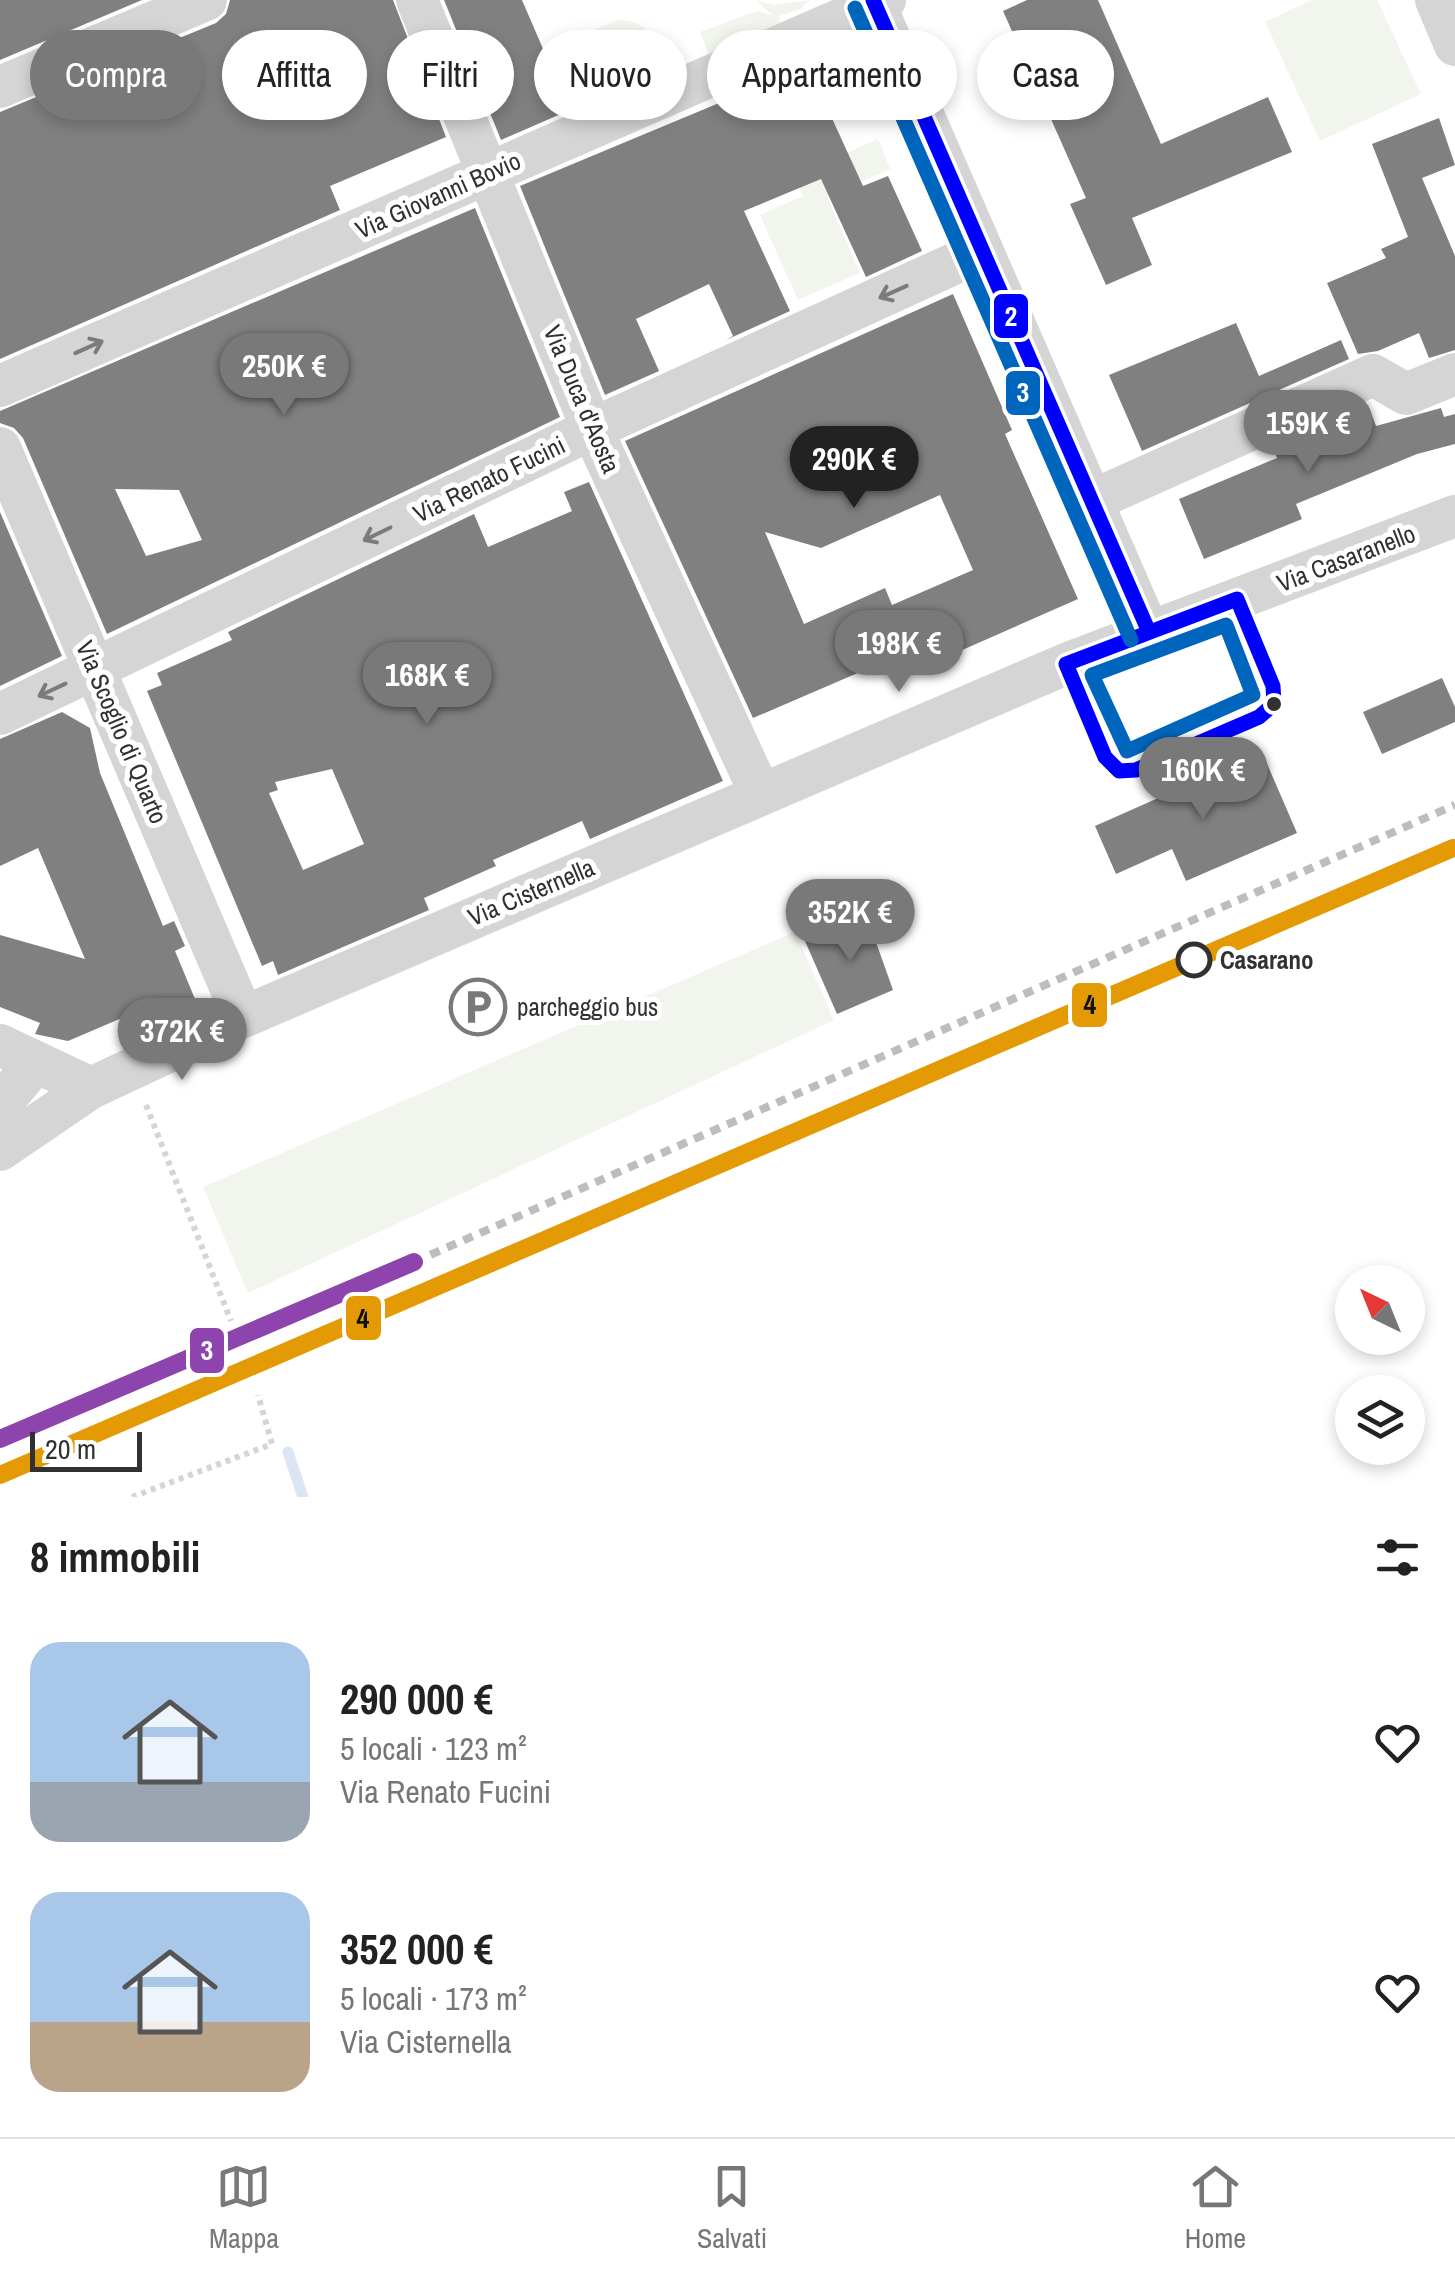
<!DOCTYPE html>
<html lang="it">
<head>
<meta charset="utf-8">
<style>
	:root { --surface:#fff; --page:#f6f6f6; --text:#222; --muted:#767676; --line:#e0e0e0; --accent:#797979 }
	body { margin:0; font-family:"Archivo Narrow",sans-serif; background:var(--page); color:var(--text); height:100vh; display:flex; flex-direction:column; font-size:38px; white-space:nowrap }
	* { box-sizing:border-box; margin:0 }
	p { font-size:32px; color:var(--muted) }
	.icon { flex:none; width:55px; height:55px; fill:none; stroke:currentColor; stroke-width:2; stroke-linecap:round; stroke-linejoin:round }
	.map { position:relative; height:1497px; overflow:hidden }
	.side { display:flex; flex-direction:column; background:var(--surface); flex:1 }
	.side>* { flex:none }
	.banner { position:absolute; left:30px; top:30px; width:1395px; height:90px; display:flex; gap:20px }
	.needle { width:65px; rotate:317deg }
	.controls { position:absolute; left:1335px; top:1265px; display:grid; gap:20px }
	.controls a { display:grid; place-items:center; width:90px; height:90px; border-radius:50%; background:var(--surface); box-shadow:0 5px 15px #0003; font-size:50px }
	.scale { position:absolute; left:30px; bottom:25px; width:112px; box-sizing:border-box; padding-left:10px; border:5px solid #313131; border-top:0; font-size:28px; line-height:35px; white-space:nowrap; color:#313131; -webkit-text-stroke:8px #fff; paint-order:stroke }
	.price { position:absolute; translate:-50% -85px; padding:0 22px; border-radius:35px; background:var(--accent); color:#fff; font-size:32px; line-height:65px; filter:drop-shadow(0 2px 5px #0008) }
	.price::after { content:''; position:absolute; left:50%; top:60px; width:30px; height:22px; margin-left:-15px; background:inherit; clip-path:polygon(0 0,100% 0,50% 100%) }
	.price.on { background:#222; color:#fff }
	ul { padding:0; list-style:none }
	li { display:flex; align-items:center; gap:30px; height:250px; padding:0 30px }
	li span { display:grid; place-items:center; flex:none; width:280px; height:200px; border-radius:30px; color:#555 }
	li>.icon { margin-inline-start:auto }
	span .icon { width:120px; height:120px; fill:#fffc; stroke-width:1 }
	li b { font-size:42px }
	h2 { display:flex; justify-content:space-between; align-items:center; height:120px; padding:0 30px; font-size:42px }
	.tag { padding:0 35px; border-radius:45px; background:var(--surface); box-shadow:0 5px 15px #0003; font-size:35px; line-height:90px }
	.tag.on { background:var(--accent); color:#fff }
	.tabs { display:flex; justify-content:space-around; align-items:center; height:140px; border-top:2px solid var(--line); background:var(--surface); font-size:28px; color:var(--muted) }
	.tabs a { display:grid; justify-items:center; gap:5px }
	.tabs .on { color:var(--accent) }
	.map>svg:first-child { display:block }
	.green { fill:#f1f5ed }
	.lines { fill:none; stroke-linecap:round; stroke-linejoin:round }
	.stream { stroke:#dbe6f2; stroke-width:11 }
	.building { fill:#808080; fill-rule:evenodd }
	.path { stroke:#d5d5d5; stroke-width:6; stroke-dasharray:5 5; stroke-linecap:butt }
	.lane { stroke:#d5d5d5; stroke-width:20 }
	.street { stroke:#d5d5d5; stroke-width:42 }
	.rail { stroke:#bdbdbd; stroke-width:8; stroke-dasharray:10 8; stroke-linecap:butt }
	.bus-1-casing { stroke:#fff; stroke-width:22 }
	.bus-2-casing { stroke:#fff; stroke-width:22 }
	.bus-1 { stroke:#00f; stroke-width:15 }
	.bus-2 { stroke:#0065bd; stroke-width:15 }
	.rail-1-casing { stroke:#fff; stroke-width:25 }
	.rail-2-casing { stroke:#fff; stroke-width:25 }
	.rail-1 { stroke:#e39a05; stroke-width:18 }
	.rail-2 { stroke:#8e44ad; stroke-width:18 }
	.oneway { stroke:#7b7b7b }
	.bus-dot { fill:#313131; stroke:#fff; stroke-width:4 }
	.stop-dot { fill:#fff; stroke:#313131; stroke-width:5 }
	.labels { text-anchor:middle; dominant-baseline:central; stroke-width:10; stroke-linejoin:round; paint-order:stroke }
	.street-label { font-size:25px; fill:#313131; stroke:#fff }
	.stop-label { font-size:25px; font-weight:bold; fill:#313131; stroke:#fff; text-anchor:start }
	.poi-label { font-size:25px; fill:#313131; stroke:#fff; text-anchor:start }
	.line-badge { stroke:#fff; stroke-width:4 }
	.badge-label { font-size:28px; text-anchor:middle; font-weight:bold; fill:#fff }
	.pale-badge-label { font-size:28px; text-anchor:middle; font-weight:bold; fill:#111 }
</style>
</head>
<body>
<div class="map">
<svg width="1455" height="1497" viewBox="0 0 1455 1497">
	<rect width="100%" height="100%" fill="#fff"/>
	<!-- green -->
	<g class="green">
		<path d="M756,0l18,5 35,-5 -8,9 -22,7 2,13 -70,32 -11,-29 57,-21 15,4z"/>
		<path d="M1312,0h65l44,94 -101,47 -55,-119z"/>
		<path d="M618,20c37,1 39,28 52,58l-38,19 -38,-67z"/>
		<path d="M878,139l12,30 -63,28 33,76 -62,27 -38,-85 43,-19 -8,-20z"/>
		<path d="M795,932l39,88 -586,273 -45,-106z"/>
	</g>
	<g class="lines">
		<!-- stream -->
		<path class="stream" d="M288,1452l15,45"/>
	</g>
	<!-- building -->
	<g class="building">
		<path d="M0,0h142l-142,60z"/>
		<path d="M230,0h163l53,137 -116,49 10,24 -340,149v-247l216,-89 10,-9z"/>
		<path d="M444,0h78l28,65 27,-12 25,43 -101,44z"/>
		<path d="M1027,0h71l63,144 107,-47 24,55 -160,66 20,47 -46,20 -36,-81 16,-6 -83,-187z"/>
		<path d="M808,66l55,120 25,-10 34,75 -56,26 -45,-98 -77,32 46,100 -64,29 7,-4 -24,-52 -73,35 23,52 -54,24 -85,-209z"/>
		<path d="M1439,118l16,47 -33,13 33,78v94l-26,8 -10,-25 -41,18 -20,3 -31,-71 59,-25 -5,-9 27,-12 -36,-93z"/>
		<path d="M475,208l85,209 -453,217 -84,-196 -9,-10 -14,-5v-12zM115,489l64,1 23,50 -56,16z"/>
		<path d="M953,294l59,136 -7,4 73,165 -159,70 -8,-19 -158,68 -128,-277zM940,495l33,75 -81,35 -7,-17 -81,36 -39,-92 56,16z"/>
		<path d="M1236,323l23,53 82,-36 8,19 -207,92 -33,-76z"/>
		<path d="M1368,405l8,21 65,-18 3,9 11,-3v30l-38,10 -121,50 6,15 -98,40 -25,-60 98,-41 -4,-11z"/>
		<path d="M589,482l134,299 -133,58 -8,-18 -89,39 3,6 -72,32 5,12 -151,65 -5,-14 -11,5 -115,-275 15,-6 -5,-12 75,-33 -4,-8 246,-118 14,33 84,-36 -8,-19zM332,769l32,75 -61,26 -34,-77 9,-3 -3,-8z"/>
		<path d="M0,512l62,144 -62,30z"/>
		<path d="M1442,678l13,29v15l-73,32 -19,-42z"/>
		<path d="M62,712l28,16 10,45 63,153 11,-5 11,25 -10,5 20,48 -26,12 -5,-11 -96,41 -33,-7 5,-11 -40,-16v-72l85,24 -47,-111 -38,18v-127z"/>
		<path d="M1262,752l35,81 -111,48 -14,-32 -56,25 -21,-48z"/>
		<path d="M866,914l27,76 -56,24 -32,-73z"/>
	</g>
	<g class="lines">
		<!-- path -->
		<g class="path">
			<path d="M146,1105l85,216"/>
			<path d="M132,1497l140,-53 -14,-49"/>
		</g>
		<!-- lane -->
		<path class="lane" d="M1066,664l39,93 14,14 17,-1 123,-53 15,-13 -1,-18 -36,-87"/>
		<!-- street -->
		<g class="street">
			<path d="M417,0l175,429 168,364"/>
			<path d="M873,0l276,632"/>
			<path d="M1436,0l19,45"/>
			<path d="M0,87l206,-87"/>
			<path d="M0,386l885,-386"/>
			<path d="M0,448l243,569"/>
			<path d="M1089,502l284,-127 33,19 49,-20"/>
			<path d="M0,714l592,-285 390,-178"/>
			<path d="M0,1045l91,43"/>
			<path d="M0,1105l36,-43"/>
			<path d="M0,1150l91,-62 152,-71 823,-353 389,-148"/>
		</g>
		<!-- rail -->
		<g class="rail">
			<path d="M1453,848l2,-1"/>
			<path d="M414,1262l1041,-457"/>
		</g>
		<!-- bus-1 casing -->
		<g class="bus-1-casing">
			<g id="bus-1">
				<path d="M873,0l276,632"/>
				<path d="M1237,599l36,87 1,18 -15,13 -123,53 -17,1 -14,-14 -39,-93z"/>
			</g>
		</g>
		<!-- bus-2 casing -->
		<g class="bus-2-casing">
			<g id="bus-2">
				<path d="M855,8l276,632"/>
				<path d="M1226,625l27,70 -126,56 -35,-76z"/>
			</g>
		</g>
		<!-- bus-1 -->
		<use href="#bus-1" class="bus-1"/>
		<!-- bus-2 -->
		<use href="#bus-2" class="bus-2"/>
		<!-- rail-1 casing -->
		<g class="rail-1-casing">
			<path id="rail-1" d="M0,1475l1453,-627"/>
		</g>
		<!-- rail-2 casing -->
		<g class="rail-2-casing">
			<path id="rail-2" d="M0,1439l414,-177"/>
		</g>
		<!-- rail-1 -->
		<use href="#rail-1" class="rail-1"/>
		<!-- rail-2 -->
		<use href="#rail-2" class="rail-2"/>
	</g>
	<!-- one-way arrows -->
	<defs><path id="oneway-shaft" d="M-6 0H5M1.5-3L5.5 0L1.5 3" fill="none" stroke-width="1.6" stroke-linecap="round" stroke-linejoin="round" transform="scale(2.5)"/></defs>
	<g class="oneway">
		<use href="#oneway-shaft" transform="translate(893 292) rotate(156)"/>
		<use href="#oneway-shaft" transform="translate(89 347) rotate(-24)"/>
		<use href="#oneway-shaft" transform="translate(377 534) rotate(154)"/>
		<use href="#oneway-shaft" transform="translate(52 690) rotate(155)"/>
	</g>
	<!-- icons -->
	<defs>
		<g id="parking-ring" transform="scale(2.875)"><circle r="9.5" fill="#fff" stroke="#797979" stroke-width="1.5"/><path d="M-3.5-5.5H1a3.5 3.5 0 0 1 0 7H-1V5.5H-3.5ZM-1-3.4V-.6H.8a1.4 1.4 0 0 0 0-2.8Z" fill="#797979"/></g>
	</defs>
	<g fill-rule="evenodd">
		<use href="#parking-ring" x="478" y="1007"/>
	</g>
	<!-- markers -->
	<circle class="bus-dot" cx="1274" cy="704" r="9"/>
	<circle class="stop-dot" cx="1194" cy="960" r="16"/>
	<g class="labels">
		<!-- street labels -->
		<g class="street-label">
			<text transform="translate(438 195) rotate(-24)">Via Giovanni Bovio</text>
			<text transform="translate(582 399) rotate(67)">Via Duca d'Aosta</text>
			<text transform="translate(489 479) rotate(-26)">Via Renato Fucini</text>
			<text transform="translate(1346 558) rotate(-21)">Via Casaranello</text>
			<text transform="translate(122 732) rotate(67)">Via Scoglio di Quarto</text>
			<text transform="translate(531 892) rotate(-23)">Via Cisternella</text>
		</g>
		<!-- stop labels -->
		<g class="stop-label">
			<text x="1220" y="960">Casarano</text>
		</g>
		<!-- poi labels -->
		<g class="poi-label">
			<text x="517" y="1007">parcheggio bus</text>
		</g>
	</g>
	<g class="line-badge">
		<rect x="992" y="292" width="38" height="48" rx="10" fill="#00f"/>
		<rect x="1004" y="369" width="38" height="48" rx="10" fill="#0065bd"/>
		<rect x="1070" y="981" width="39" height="48" rx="10" fill="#e39a05"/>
		<rect x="344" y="1294" width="39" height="48" rx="10" fill="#e39a05"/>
		<rect x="188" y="1326" width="38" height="49" rx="10" fill="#8e44ad"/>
	</g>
	<g class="badge-label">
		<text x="1011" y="326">2</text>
		<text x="1023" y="402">3</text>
		<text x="207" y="1360">3</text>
	</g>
	<g class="pale-badge-label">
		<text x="1090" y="1014">4</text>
		<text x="363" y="1328">4</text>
	</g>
</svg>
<div class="controls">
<a><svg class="needle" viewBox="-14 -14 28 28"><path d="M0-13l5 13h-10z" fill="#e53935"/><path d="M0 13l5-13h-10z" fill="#767676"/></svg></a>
<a><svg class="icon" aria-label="layers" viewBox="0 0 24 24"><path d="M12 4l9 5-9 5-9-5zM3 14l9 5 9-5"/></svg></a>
</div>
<div class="scale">20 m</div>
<b class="price" style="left:284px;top:418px">250K €</b>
<b class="price" style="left:1308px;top:475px">159K €</b>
<b class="price on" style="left:854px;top:511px">290K €</b>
<b class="price" style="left:899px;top:695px">198K €</b>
<b class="price" style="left:427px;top:727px">168K €</b>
<b class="price" style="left:1203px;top:822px">160K €</b>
<b class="price" style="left:850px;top:964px">352K €</b>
<b class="price" style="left:182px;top:1083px">372K €</b>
<div class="banner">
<a class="tag on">Compra</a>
<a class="tag">Affitta</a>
<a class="tag">Filtri</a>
<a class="tag">Nuovo</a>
<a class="tag">Appartamento</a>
<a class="tag">Casa</a>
</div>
</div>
<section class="side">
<h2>8 immobili<svg class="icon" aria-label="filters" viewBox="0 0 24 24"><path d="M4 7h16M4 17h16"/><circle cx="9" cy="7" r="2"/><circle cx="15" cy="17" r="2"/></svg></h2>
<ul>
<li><span style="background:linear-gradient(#a9c7e8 70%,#9aa5b1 0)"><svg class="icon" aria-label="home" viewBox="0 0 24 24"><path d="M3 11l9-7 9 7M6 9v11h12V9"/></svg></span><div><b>290 000 €</b><p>5 locali · 123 m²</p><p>Via Renato Fucini</p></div><svg class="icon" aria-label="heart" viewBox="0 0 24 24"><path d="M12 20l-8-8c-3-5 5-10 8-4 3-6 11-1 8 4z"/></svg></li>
<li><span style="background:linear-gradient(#a9c7e8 65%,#b9a48a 0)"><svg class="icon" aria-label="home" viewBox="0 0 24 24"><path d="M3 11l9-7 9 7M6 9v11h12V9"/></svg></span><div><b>352 000 €</b><p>5 locali · 173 m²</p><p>Via Cisternella</p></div><svg class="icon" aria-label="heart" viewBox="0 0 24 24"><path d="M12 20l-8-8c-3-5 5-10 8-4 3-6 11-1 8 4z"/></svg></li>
</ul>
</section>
<nav class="tabs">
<a class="on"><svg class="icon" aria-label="map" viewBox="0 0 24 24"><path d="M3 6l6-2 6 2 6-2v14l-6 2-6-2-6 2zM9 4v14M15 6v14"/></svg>Mappa</a>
<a><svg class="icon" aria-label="saved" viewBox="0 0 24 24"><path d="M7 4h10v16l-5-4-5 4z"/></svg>Salvati</a>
<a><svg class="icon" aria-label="home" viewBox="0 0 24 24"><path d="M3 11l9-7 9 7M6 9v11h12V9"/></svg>Home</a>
</nav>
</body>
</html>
